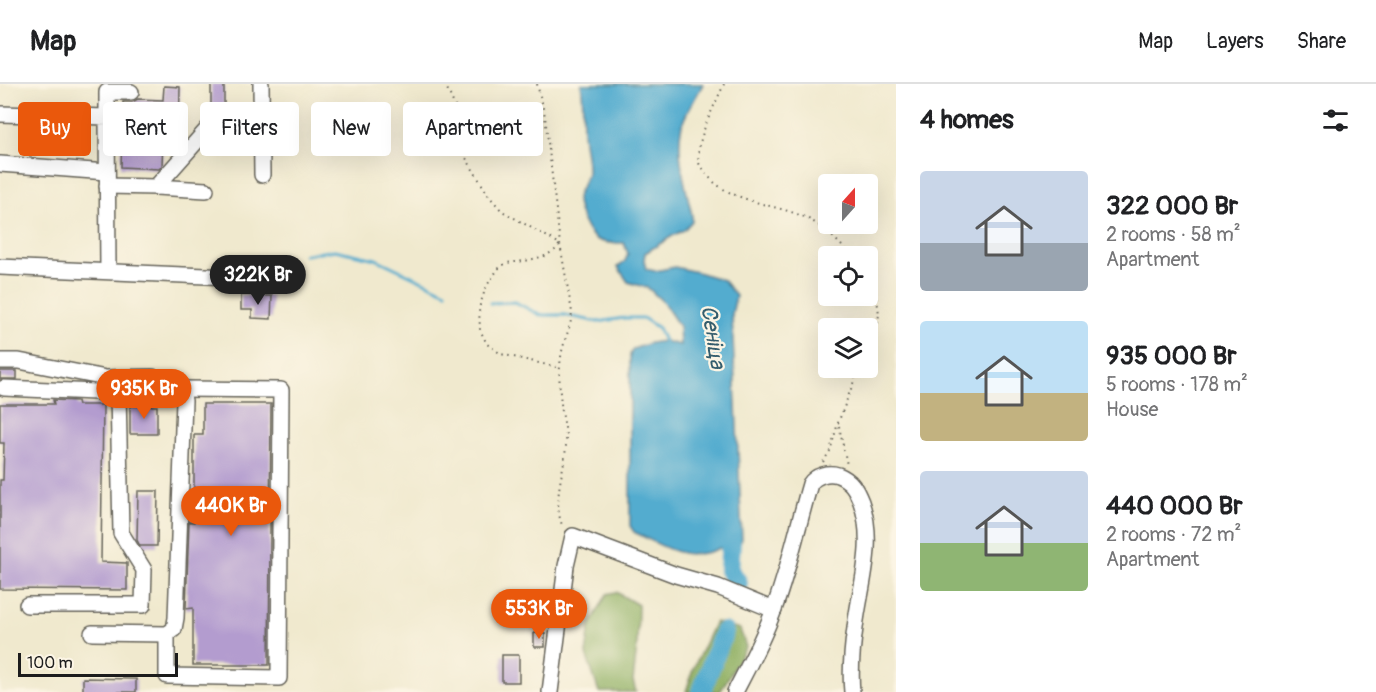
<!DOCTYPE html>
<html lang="en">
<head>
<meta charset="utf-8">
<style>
	:root { --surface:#fff; --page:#f6f6f6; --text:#202124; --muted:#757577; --line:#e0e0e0; --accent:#ea580c }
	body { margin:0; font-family:Pangolin,sans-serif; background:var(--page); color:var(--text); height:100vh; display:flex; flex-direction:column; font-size:22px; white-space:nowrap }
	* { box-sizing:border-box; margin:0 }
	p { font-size:20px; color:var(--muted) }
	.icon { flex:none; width:33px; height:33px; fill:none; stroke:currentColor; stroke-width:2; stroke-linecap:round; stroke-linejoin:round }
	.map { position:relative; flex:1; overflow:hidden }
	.panel { display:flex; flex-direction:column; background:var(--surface); width:480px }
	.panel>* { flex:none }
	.top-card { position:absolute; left:18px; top:18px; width:570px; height:54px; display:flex; gap:12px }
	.needle { width:39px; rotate:21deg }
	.controls { position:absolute; left:818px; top:90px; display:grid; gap:12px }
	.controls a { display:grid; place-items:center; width:60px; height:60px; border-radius:6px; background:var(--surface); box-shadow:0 6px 24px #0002; font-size:30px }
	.scale { position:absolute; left:18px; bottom:15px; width:160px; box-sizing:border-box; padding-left:6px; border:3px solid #1c1c1c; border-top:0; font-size:16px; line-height:21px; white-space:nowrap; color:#1c1c1c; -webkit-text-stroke:4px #fcf5e5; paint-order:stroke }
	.price { position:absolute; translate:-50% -51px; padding:0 14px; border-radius:21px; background:var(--accent); color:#fff; font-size:20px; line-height:39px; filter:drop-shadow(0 2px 3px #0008) }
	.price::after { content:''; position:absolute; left:50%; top:36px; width:18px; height:14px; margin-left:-9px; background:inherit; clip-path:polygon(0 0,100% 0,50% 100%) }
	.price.selected { background:#222; color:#fff }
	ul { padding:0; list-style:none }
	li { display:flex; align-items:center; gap:18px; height:150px; padding:0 24px }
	li span { display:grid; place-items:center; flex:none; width:168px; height:120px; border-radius:6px; color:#555 }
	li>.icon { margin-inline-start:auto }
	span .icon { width:72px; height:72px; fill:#fffc; stroke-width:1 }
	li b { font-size:26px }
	h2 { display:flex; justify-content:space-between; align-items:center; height:72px; padding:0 24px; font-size:26px }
	.chip { padding:0 21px; border-radius:6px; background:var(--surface); box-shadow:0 6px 24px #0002; font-size:21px; line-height:54px }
	.chip.selected { background:var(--accent); color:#fff }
	header { display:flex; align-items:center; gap:36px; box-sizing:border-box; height:84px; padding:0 30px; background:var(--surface); border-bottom:2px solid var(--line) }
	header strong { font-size:28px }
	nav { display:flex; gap:33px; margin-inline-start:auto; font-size:21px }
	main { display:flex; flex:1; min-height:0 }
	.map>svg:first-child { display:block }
	.forest { fill:#90b064; stroke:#566640; stroke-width:1.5 }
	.water { fill:#52accf; stroke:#376476; stroke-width:1.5 }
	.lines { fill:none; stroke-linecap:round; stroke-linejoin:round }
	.stream { stroke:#52accf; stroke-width:3 }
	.river { stroke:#52accf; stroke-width:20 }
	.building { fill:#b39ccf }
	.minor-casing { stroke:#66645a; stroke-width:18 }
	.path { stroke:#66645a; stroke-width:2; stroke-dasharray:1.5 4.5; stroke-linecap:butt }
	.minor { stroke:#fff; stroke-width:15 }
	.labels { text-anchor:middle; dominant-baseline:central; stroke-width:4.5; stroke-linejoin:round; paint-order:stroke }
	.water-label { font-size:22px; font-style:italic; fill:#345d6d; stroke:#fcf5e5 }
</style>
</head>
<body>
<header>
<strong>Map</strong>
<nav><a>Map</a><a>Layers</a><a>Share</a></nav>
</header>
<main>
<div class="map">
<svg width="896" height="608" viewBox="0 0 896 608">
	<rect width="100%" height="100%" fill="#fcf5e5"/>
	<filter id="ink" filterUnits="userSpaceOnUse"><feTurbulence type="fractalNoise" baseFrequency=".0167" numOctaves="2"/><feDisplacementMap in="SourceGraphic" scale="12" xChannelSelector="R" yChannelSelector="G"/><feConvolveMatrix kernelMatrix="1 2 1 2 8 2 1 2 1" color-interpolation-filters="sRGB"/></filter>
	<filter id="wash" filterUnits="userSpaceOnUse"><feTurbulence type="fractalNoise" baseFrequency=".008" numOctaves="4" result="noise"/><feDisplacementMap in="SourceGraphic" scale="24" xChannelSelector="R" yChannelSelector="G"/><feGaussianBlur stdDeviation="1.35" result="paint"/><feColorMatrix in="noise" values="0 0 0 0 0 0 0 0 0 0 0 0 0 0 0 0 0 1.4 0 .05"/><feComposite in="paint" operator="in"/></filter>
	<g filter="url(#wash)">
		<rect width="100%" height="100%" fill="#f0e9ce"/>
		<!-- forest -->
		<g class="forest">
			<path d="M616,508l22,13 -1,41 -4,35 3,11h-37l-13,-38 4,-29 17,-31z"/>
			<path d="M715,538l25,7 6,18 -26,45h-34l7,-23z"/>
		</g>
		<!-- water -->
		<path class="water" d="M581,0h122c-6,12 -15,25 -20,38 -9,27 3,65 9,93v6l-8,9 -10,5 -29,18 -1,7 2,9 9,2 20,-4 26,6 22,7 13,16 -4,18 10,225 -2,4c-12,0 -20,6 -31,9 -28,8 -50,-8 -75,-20l-4,-6v-171l3,-6 17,-6 14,-2 16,4 -1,-19 -16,-24 -15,-14 -20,-6 -10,-15 7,-6 3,-7 -4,-11c-9,0 -20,1 -28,-4 -10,-6 -22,-35 -18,-45 3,-8 8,-13 9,-22 1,-13 -4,-28 -4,-42 -1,-15 1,-31 -2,-46z"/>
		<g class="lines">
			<!-- stream -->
			<g class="stream">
				<path d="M304,171l31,-5 41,9 70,33"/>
				<path d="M490,219l25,-1 25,13h24l34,7 26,-4h19l15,10 6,13"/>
			</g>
			<!-- river -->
			<g class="river">
				<path d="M715,441l16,18 -2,27 9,13"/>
				<path d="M701,608l23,-60"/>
			</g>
		</g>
		<g id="blocks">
			<!-- building -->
			<g class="building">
				<rect x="211" y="0" width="13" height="28"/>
				<path d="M164,2l16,1 -1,51h-16l-1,28 -3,3 -38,-2 2,-65h9l6,-3 25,1z"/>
				<path d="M241,211l31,1 -1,23 -19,-1v-8h-11z"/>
				<rect x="0" y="287" width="17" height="8"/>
				<path d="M53,316l24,1 1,4h25l-2,157 26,1v27l-127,-1v-109h3l1,-37h-4v-39h54z"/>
				<path d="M203,320h68l-2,261h-76v-57l-7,1 3,-87h5v-87h9z"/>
				<rect x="130" y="322" width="27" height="28"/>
				<path d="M138,407h20l-1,55h-17l-3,-6z"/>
				<path d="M534,549l11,1v13h-11z"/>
				<rect x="502" y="571" width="17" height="27"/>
				<path d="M83,594l53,1v13h-53z"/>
			</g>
		</g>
	</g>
	<g filter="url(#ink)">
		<use href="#blocks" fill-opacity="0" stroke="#66645a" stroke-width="1.5"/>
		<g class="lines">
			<!-- minor casing -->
			<g class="minor-casing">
				<g id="minor">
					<path d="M261,0l1,91"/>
					<path d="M0,30l107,3 1,154"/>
					<path d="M107,33v-25h24"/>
					<path d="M0,80l107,8"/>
					<path d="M107,102l49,1 55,-62 50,-12"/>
					<path d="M156,103l50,3"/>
					<path d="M0,183l252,11"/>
					<path d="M0,277h19l87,17 46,-1 21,5 9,7 2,12 -8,217 -2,11 -7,5 -75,-1"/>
					<path d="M4,304l114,5 3,140 23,37 -1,35h-116"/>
					<path d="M167,550v42l112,2 2,-288 -99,-1"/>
					<path d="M550,608l16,-126 7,-30 103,39 42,12 56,23"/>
					<path d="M735,608c14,-27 29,-54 39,-83 15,-41 24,-84 36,-125 6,-9 18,-12 28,-9 13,5 18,14 23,27 15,41 -1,84 -6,126 -3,21 -5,43 -3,64"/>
				</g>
			</g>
			<!-- path -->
			<g class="path">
				<path d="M445,0l11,25 -1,7 11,42 23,38 13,15 58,33 -5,6 -10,6 -20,5 -19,2 -8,6 -12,18 -7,21 1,22 7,14 14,10 59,14"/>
				<path d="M537,0l8,32 15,128 12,68c-1,17 -9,29 -11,45 -2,14 -2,32 0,46 1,15 6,26 5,42 -1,26 -15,56 -3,82"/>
				<path d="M724,0c-8,19 -30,58 -25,79 1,3 4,5 5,7 18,31 67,33 98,46 20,8 36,26 50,40"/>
				<path d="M867,192c7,13 14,31 11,46 -2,10 -7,18 -11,27"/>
				<path d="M839,342l8,39"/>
				<path d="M823,378l7,-11 8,-28 21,-55"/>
			</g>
			<!-- minor -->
			<use href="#minor" class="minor"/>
		</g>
	</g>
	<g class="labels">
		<!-- water labels -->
		<g class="water-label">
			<text transform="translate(713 253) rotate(81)">Сеніца</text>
		</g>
	</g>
</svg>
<div class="controls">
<a><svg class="needle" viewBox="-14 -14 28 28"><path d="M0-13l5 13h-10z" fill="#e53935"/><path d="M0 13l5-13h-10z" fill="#757577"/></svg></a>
<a><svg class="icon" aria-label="locate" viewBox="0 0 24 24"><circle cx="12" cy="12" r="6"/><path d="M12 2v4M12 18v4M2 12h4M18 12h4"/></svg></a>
<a><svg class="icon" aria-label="layers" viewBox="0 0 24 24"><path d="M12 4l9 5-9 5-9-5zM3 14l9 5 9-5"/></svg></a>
</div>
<div class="scale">100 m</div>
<b class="price selected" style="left:258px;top:222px">322K Br</b>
<b class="price" style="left:144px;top:336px">935K Br</b>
<b class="price" style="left:231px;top:453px">440K Br</b>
<b class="price" style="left:539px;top:556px">553K Br</b>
<div class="top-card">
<a class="chip selected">Buy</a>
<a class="chip">Rent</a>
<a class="chip">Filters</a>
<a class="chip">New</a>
<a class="chip">Apartment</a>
</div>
</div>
<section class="panel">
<h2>4 homes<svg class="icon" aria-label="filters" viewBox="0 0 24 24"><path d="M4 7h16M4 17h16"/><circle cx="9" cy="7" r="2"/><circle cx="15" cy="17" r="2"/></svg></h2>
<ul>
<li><span style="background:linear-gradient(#c9d6e8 60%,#9aa5b1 0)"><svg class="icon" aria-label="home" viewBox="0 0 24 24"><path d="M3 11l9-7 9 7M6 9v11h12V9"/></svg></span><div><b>322 000 Br</b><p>2 rooms · 58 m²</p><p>Apartment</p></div></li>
<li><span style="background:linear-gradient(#bfe0f5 60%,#c2b280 0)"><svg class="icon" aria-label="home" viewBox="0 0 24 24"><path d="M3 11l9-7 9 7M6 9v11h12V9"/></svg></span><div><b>935 000 Br</b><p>5 rooms · 178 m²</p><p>House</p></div></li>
<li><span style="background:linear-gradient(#c9d6e8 60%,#8fb573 0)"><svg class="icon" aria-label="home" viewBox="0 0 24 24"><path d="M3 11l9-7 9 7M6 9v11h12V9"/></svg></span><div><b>440 000 Br</b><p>2 rooms · 72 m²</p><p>Apartment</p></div></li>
</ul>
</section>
</main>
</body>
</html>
